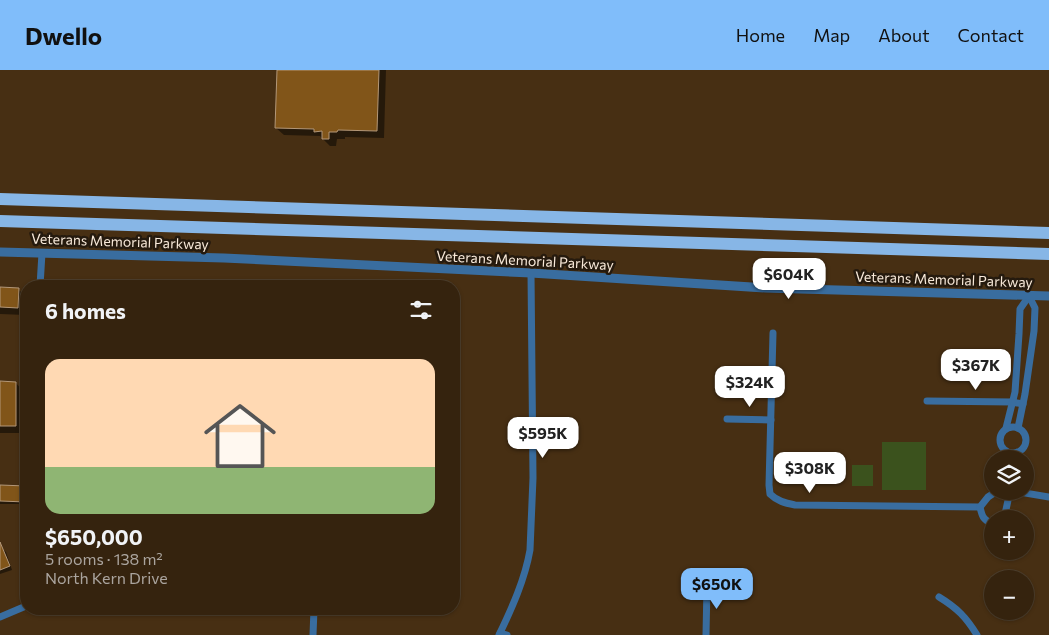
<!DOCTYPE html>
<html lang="en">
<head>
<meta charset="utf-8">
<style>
	:root { --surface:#35230e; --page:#3d2b17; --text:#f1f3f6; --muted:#aaa49e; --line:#4f402e; --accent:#80bdfa }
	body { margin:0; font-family:Commissioner,sans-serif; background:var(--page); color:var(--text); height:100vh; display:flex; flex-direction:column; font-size:19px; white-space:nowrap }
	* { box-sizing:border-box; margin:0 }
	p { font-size:16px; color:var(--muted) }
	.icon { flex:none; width:28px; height:28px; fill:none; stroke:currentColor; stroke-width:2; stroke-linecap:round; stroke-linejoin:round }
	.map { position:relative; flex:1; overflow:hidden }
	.side { position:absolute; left:20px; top:210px; width:440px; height:335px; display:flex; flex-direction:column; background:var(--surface); border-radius:20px; box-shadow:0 1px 4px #0004,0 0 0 1px var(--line) }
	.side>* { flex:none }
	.controls { position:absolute; left:984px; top:380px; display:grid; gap:10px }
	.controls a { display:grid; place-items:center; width:50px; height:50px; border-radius:50%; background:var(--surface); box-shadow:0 1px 4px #0004,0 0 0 1px var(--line); font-size:25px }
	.price { position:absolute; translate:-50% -42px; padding:0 11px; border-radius:10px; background:#fff; color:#222; font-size:16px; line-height:32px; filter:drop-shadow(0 1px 2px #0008) }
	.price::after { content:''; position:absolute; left:50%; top:30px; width:15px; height:11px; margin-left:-8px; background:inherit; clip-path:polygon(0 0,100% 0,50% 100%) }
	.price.current { background:var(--accent); color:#111 }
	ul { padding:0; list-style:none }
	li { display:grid; align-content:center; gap:10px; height:265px; padding:0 25px }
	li+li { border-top:1px solid var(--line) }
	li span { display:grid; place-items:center; height:155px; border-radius:15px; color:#555 }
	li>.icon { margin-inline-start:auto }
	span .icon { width:90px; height:90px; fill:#fffc; stroke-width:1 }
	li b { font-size:21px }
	h2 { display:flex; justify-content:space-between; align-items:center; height:60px; padding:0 25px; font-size:21px }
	header { display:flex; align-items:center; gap:30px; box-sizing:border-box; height:70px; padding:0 25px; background:var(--accent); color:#111 }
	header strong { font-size:24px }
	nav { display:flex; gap:28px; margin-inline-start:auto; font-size:18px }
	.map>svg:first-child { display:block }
	.green { fill:#3b521d }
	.shadow { fill:#0007 }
	.building { fill:#815519; stroke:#b39778 }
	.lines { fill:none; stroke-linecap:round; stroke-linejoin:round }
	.minor { stroke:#396d9f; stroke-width:7 }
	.tertiary { stroke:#396d9f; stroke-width:9 }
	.motorway { stroke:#87b6e6; stroke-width:12 }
	.labels { text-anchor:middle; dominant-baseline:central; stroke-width:5; stroke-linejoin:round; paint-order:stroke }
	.street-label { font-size:14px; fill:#f9eada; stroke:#251a0e }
</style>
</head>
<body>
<header>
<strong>Dwello</strong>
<nav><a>Home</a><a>Map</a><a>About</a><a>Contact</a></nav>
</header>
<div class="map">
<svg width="1049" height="565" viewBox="0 0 1049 565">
	<rect width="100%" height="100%" fill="#472f13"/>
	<!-- green -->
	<g class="green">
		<rect x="882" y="372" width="44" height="48"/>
		<rect x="852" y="395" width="21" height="21"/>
	</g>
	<!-- shadow -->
	<g class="shadow">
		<path d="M278,0h108l-2,68 -39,-1v2h-8l-1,7h-6l-10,-10 -36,-1 -8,-7z"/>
		<path d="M0,219l19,1 7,7 -1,18 -25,-1z"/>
		<path d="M0,312l16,1 7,8v42h-23z"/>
		<path d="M0,416l26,1v17h-26z"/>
		<path d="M2,479l4,3 6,18 -12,4v-24z"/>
	</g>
	<!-- building -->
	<g class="building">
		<path d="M277,0h102l-2,61 -39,-1 -1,2h-8v7h-7v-8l-8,1v-3l-39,-1z"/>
		<path d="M0,217l19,1 -1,20 -18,-1z"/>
		<path d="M0,311l16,1v44h-16z"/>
		<path d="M0,415l26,1v16l-26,-1z"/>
		<path d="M0,472l10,24 -10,4z"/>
	</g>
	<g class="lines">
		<!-- minor -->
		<g class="minor">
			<path d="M40,216l2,-33"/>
			<path d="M773,263l-4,152 1,9c7,7 15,9 25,11l185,2 8,-10 9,-6"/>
			<path d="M927,331l85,1 11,2"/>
			<path d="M727,349l44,1"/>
			<circle cx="1013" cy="370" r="13"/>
			<path d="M1006,358l9,-36 4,-58 1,-25 9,-13"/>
			<path d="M1018,358l7,-34 9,-63 1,-23 -6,-12"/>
			<path d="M1013,421l36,6"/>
			<path d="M980,437c2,9 3,13 12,16"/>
			<path d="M1004,449l6,-28"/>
			<path d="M939,527c18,11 27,20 38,38"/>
			<path d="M0,547l26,-11"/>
			<path d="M500,563l7,2"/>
			<path d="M313,565l1,-26"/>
			<path d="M499,565c13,-27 26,-56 31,-85l3,-72 -2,-205"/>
			<path d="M706,565l1,-50"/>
		</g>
		<!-- tertiary -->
		<path class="tertiary" d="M0,182l224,6 307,15 235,15 283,8"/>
		<!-- motorway -->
		<g class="motorway">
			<path d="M0,129l1049,34"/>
			<path d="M0,151l1049,33"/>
		</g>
	</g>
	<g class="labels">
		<!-- street labels -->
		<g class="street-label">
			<text transform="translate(120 171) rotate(2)">Veterans Memorial Parkway</text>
			<text transform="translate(525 190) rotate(3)">Veterans Memorial Parkway</text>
			<text transform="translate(944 209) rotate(2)">Veterans Memorial Parkway</text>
		</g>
	</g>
</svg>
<div class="controls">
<a><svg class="icon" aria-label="layers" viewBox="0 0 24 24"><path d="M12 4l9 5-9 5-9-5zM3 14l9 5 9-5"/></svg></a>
<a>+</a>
<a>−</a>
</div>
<b class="price" style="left:789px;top:230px">$604K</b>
<b class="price" style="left:976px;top:321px">$367K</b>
<b class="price" style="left:750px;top:338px">$324K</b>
<b class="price" style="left:543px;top:389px">$595K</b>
<b class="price" style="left:810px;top:424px">$308K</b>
<b class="price current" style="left:717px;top:540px">$650K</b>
<section class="side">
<h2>6 homes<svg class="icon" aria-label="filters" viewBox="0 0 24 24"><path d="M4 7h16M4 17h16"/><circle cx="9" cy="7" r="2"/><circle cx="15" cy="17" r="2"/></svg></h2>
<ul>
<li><span style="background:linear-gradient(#ffd9b3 70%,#8fb573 0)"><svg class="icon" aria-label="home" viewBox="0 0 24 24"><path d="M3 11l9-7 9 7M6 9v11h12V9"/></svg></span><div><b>$650,000</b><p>5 rooms · 138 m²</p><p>North Kern Drive</p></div></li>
</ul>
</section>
</div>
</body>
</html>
